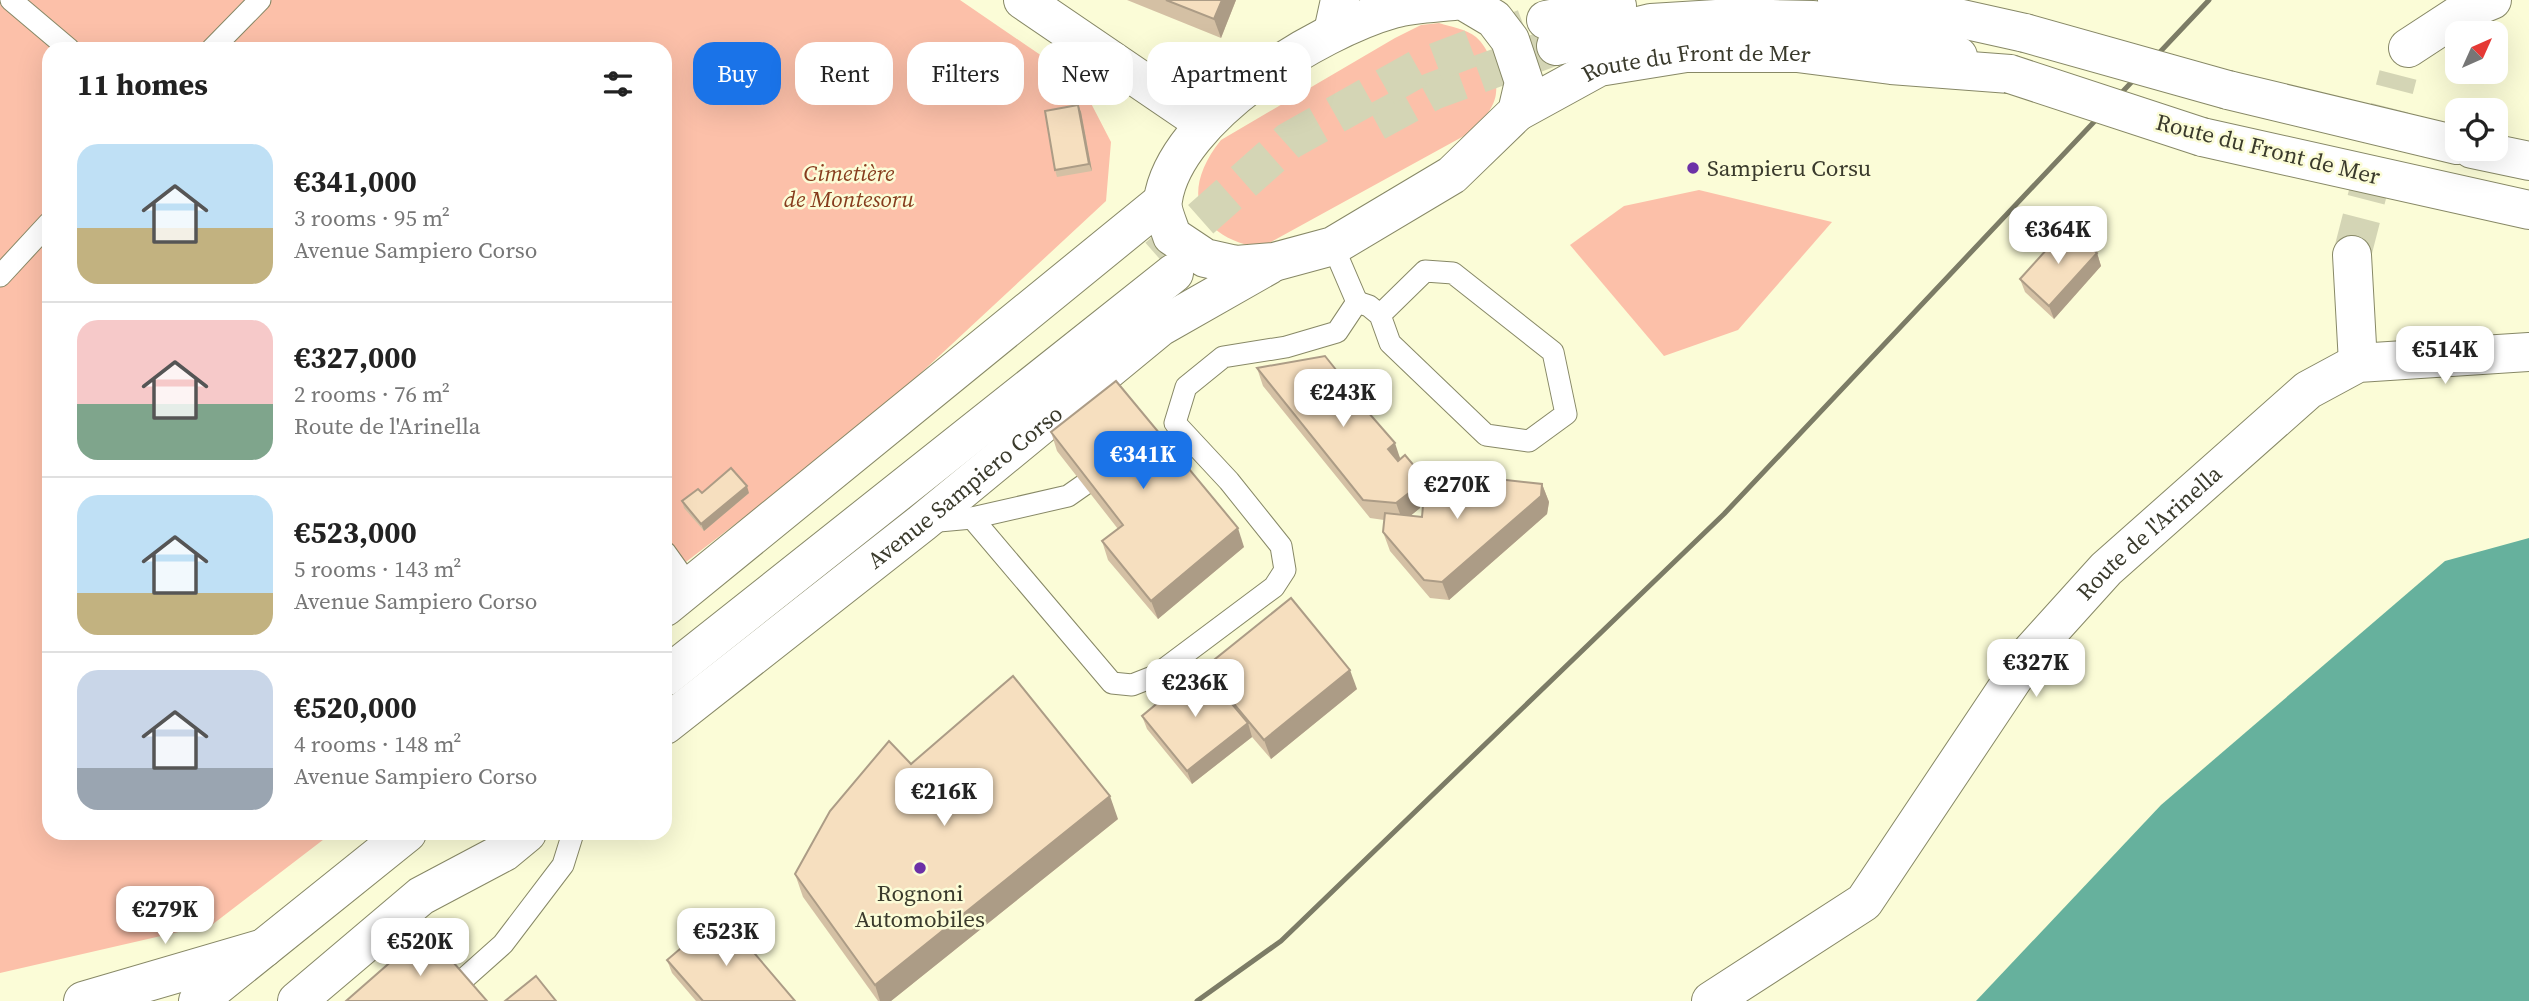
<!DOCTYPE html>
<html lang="en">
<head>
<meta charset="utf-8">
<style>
	:root { --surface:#fff; --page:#f2f2f2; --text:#222; --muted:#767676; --line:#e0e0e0; --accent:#1a73e8 }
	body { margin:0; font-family:"Source Serif 4",serif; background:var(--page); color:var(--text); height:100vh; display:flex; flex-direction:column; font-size:26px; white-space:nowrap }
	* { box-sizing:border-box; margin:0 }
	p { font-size:23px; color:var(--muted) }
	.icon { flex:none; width:38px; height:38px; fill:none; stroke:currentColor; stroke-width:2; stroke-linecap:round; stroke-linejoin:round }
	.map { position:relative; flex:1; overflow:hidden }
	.details { position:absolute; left:42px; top:42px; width:630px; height:798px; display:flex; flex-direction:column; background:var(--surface); border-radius:21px; box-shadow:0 7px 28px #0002 }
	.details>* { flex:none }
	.guide { position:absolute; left:693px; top:42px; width:665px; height:63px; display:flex; gap:14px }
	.needle { width:46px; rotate:45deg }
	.controls { position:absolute; left:2445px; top:21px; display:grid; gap:14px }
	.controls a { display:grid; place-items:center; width:63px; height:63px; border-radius:14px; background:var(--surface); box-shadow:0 7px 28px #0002; font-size:35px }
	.price { position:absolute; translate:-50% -60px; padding:0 16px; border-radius:14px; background:#fff; color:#222; font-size:23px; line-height:46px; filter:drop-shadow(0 2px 4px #0008) }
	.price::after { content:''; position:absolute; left:50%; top:42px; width:21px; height:16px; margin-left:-10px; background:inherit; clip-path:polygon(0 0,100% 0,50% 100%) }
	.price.current { background:var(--accent); color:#fff }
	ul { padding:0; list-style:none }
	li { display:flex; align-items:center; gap:21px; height:175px; padding:0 35px }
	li+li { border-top:2px solid var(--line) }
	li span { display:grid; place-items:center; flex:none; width:196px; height:140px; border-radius:21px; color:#555 }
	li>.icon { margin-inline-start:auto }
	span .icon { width:84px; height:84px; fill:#fffc; stroke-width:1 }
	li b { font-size:30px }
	h2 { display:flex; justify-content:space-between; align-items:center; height:84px; padding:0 35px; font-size:30px }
	.tag { padding:0 24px; border-radius:21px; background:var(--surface); box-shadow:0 7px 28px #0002; font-size:24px; line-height:63px }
	.tag.current { background:var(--accent); color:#fff }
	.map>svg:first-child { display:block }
	.green { fill:#fcc0a9 }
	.water { fill:#66b19d }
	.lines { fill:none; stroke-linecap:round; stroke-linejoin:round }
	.primary-tunnel { stroke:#d4d5b5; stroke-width:38; stroke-dasharray:38 19; stroke-linecap:butt }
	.lane-casing { stroke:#878866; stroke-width:23 }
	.secondary-casing { stroke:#878866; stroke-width:40 }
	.primary-casing { stroke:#878866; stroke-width:40 }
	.lane { stroke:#fff; stroke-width:21 }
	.secondary { stroke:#fff; stroke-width:38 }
	.primary { stroke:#fff; stroke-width:38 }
	.rail { stroke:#7c7c66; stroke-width:5 }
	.primary-bridge-casing { stroke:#878866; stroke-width:40; stroke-linecap:butt }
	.primary-bridge { stroke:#fff; stroke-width:38 }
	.wall { fill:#d4c0a4 }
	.shaded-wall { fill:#ac9c86 }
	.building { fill:#f6dfbf; stroke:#ac9c86; stroke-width:2 }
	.poi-dot { fill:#6c31a7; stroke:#fbfcd7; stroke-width:2.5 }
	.labels { text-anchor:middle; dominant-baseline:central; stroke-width:5; stroke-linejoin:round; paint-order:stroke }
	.street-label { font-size:23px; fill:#3a3a2c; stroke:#fbfcd7 }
	.poi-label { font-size:23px; fill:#3a3a2c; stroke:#fbfcd7; text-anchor:start }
	.park-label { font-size:23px; font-style:italic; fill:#863c1d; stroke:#fbfcd7 }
</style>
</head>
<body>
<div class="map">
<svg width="2529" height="1001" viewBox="0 0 2529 1001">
	<rect width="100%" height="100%" fill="#fbfcd7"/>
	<!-- green -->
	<g class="green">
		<path d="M0,0h960l120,82 31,60 -5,59 -239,222 -202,155v-529h-616v784h283l-119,91 -213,49z"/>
		<path d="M1439,23c12,4 27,6 37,14 14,12 22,38 20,56 -1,14 -14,28 -23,38l-213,117c-65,-12 -80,-57 -39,-108l174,-102 26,-13z"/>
		<path d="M1699,190l133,32 -94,108 -74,26 -94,-111 54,-39z"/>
	</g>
	<!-- water -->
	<path class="water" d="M2529,538v463h-553l185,-196 284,-244z"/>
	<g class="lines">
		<!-- primary-tunnel -->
		<g class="primary-tunnel">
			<path d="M1376,122l57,-31 123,-45"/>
			<path d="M2352,255l46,-180"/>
			<path d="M1158,257l131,-116 130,-73 127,-48"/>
		</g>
		<!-- lane casing -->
		<g class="lane-casing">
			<g id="lane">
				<path d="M11,0l58,49"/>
				<path d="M212,49l48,-49"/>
				<path d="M0,276l49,-53"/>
				<path d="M1357,302l12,4 11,9 10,28 96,92 43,6 37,-27 -13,-62 -100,-79 -28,-2 -45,44"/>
				<path d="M972,518l140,165 20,2 23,-9 119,-89 11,-17 -4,-24 -52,-65 -54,-58 11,-36 37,-30 63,-10 51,-15 20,-30 -24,-56"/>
				<path d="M928,522l44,-4 96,-22 40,-28"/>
				<path d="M665,552l25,35"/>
				<path d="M439,1001l64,-57 60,-79 10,-32"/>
			</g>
		</g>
		<!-- secondary casing -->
		<g class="secondary-casing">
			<g id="secondary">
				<path d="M1023,0l182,124"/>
				<path d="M1333,32l7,-32"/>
				<path d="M83,1001l181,-53"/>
				<path id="s1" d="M1711,1001l153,-99 167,-250 75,-83 202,-179 50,-27 171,-11"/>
			</g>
		</g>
		<!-- primary casing -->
		<g class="primary-casing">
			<g id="primary">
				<path d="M1462,0l32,19 16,21 14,42 -7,30 -65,63 -119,71 -59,16 -38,3 -31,-7 -33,-22c-3,-10 -11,-26 -9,-36 12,-83 155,-170 230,-191 22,-6 47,-6 70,-9"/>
				<path d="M1837,0l80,9 108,24"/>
				<path d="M1546,20l71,-14"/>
				<path d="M1556,46l95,-23 81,-5 81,2 89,17 56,19"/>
				<path d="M2408,48l55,-36 29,-12"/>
				<path d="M2228,90l229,55"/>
				<path id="s2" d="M1517,112l82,-45 87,-14h111l94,12 119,9"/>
				<path d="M2202,137l327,73"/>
				<path d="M2472,149l57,12"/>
				<path d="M2352,255l6,108"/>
				<path d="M665,607l497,-405"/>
				<path d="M665,677l509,-404"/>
				<path id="s3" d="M665,725l257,-202 238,-196 109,-62"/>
				<path d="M198,1001l209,-168"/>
				<path d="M297,1001l124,-105 83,-44 23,-19"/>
			</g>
		</g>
		<!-- lane -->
		<use href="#lane" class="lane"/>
		<!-- secondary -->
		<use href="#secondary" class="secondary"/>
		<!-- primary -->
		<use href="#primary" class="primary"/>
		<!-- rail -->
		<path class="rail" d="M1197,1001l84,-60 443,-427 485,-514"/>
		<!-- primary-bridge casing -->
		<g class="primary-bridge-casing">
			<g id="primary-bridge">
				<path d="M2025,33l203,57"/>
				<path d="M2010,74l192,63"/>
			</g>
		</g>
		<!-- primary-bridge -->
		<use href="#primary-bridge" class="primary-bridge"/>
	</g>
	<!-- wall -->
	<g class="wall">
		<path d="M1127,0h109l-15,38z"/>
		<path d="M1078,105l3,7 11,59 -35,6 -2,-7z"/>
		<path d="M2097,253l4,13 -47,53 -29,-27 -5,-13z"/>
		<path d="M1257,368l89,23 24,19 3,9 28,40 21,27 -2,22 -10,8 12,1 120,-33 7,18 -2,12 -98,86 -19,-2 -40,-47 -7,-19 1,-12 -14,-2 -107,-132z"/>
		<path d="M1051,432l193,115 -86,72 -50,-59 -6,-19 16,-12 -61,-78z"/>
		<path d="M702,493h47l-45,38 -20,-23 -2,-7z"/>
		<path d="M1204,668l153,21 -86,70 -19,-22 -60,47 -45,-55 -5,-13 64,-43z"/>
		<path d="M911,764l207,55 -227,182h-13l-75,-104 -8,-23z"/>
		<path d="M667,960l128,41h-99l-24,-28z"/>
	</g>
	<!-- shaded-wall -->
	<g class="shaded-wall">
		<path d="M1222,0h14l-15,38 -7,-19z"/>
		<path d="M1078,105l3,7 11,59 -3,-7z"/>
		<path d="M2097,253l4,13 -47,53 -5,-13z"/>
		<path d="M1341,376l6,19 -7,5 -6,-18z"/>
		<path d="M1395,443l6,18 -7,6 -6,-18z"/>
		<path d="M1416,468l6,18 -2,22 -17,14 -7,-19z"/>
		<path d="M1542,484l7,18 -2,12 -98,86 -7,-18z"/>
		<path d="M747,486l2,7 -45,38 -3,-7z"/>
		<path d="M1238,528l6,19 -86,72 -7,-18z"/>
		<path d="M1350,670l7,19 -86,70 -7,-19z"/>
		<path d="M1248,723l4,14 -60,47 -5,-13z"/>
		<path d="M1110,796l8,23 -227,182h-11l-5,-16z"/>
	</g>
	<!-- building -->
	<g class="building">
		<path d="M1166,0h56l-8,19z"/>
		<path d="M1078,105l11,59 -34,6 -10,-59z"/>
		<path d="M2067,227l30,26 -48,53 -29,-27z"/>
		<path d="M1325,356l16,20 -7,6 9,11 3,-3 24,20 -3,1 28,32 -7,6 10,12 7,-6 11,13 -2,21 -18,14 -33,-3 -106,-132z"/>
		<path d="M1116,381l122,147 -87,73 -49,-60 21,-16 -72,-93z"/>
		<path d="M731,468l16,18 -46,38 -19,-23 16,-12 4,4z"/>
		<path d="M1426,471l116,13 -1,12 -99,86 -18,-2 -41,-48 2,-19 37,4z"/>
		<path d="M1291,598l59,72 -86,70 -60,-72z"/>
		<path d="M1201,667l47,56 -61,48 -45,-55z"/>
		<path d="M1013,676l97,120 -235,189 -80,-111 35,-63 59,-70 22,23z"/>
		<path d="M721,914l74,87h-92l-36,-41z"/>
		<path d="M426,931l61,70h-141z"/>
		<path d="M536,976l20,25h-51z"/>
	</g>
	<!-- markers -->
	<g class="poi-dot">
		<circle cx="1693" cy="168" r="7"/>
		<circle cx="920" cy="868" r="7"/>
	</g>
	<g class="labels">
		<!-- street labels -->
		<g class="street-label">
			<text stroke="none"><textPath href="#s2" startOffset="191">Route du Front de Mer</textPath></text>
			<text transform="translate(2268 149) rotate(14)">Route du Front de Mer</text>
			<text stroke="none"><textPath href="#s3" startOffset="383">Avenue Sampiero Corso</textPath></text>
			<text stroke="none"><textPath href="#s1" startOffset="651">Route de l'Arinella</textPath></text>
		</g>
		<!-- poi labels -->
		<g class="poi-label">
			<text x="1707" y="168">Sampieru Corsu</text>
			<text x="920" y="893" text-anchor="middle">Rognoni<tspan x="920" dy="26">Automobiles</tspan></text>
		</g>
		<!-- park labels -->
		<g class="park-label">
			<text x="849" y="173">Cimetière<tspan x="849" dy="26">de Montesoru</tspan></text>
		</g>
	</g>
</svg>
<div class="controls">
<a><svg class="needle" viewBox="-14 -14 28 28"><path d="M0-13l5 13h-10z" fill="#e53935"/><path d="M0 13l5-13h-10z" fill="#767676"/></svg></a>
<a><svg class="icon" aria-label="locate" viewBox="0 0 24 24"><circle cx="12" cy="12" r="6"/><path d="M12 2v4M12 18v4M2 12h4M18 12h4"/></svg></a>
</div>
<b class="price" style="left:2058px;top:266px">€364K</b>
<b class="price" style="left:2445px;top:386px">€514K</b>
<b class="price" style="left:1343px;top:429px">€243K</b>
<b class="price current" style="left:1143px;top:491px">€341K</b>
<b class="price" style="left:1457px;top:521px">€270K</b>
<b class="price" style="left:2036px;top:699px">€327K</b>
<b class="price" style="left:1195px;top:719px">€236K</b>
<b class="price" style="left:944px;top:828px">€216K</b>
<b class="price" style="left:165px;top:946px">€279K</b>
<b class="price" style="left:726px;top:968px">€523K</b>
<b class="price" style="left:420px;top:978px">€520K</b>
<div class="guide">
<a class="tag current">Buy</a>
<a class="tag">Rent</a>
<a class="tag">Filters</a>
<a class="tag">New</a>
<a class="tag">Apartment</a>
</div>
<section class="details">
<h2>11 homes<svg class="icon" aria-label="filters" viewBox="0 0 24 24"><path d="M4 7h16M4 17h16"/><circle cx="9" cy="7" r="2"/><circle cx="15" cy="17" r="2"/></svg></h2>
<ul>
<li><span style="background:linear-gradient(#bfe0f5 60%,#c2b280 0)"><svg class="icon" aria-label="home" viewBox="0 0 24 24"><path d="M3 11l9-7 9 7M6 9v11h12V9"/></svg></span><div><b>€341,000</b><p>3 rooms · 95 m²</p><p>Avenue Sampiero Corso</p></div></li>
<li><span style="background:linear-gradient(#f6c9c9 60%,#7fa58c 0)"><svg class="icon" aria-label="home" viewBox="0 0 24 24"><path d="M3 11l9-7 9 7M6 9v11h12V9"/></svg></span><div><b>€327,000</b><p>2 rooms · 76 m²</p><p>Route de l'Arinella</p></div></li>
<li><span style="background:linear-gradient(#bfe0f5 70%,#c2b280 0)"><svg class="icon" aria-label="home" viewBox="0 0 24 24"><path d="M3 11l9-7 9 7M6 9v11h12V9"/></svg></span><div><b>€523,000</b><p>5 rooms · 143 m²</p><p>Avenue Sampiero Corso</p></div></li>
<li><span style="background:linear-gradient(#c9d6e8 70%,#9aa5b1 0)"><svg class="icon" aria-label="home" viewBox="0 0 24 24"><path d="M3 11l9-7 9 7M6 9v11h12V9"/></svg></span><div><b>€520,000</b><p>4 rooms · 148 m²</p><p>Avenue Sampiero Corso</p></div></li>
</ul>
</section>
</div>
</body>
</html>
